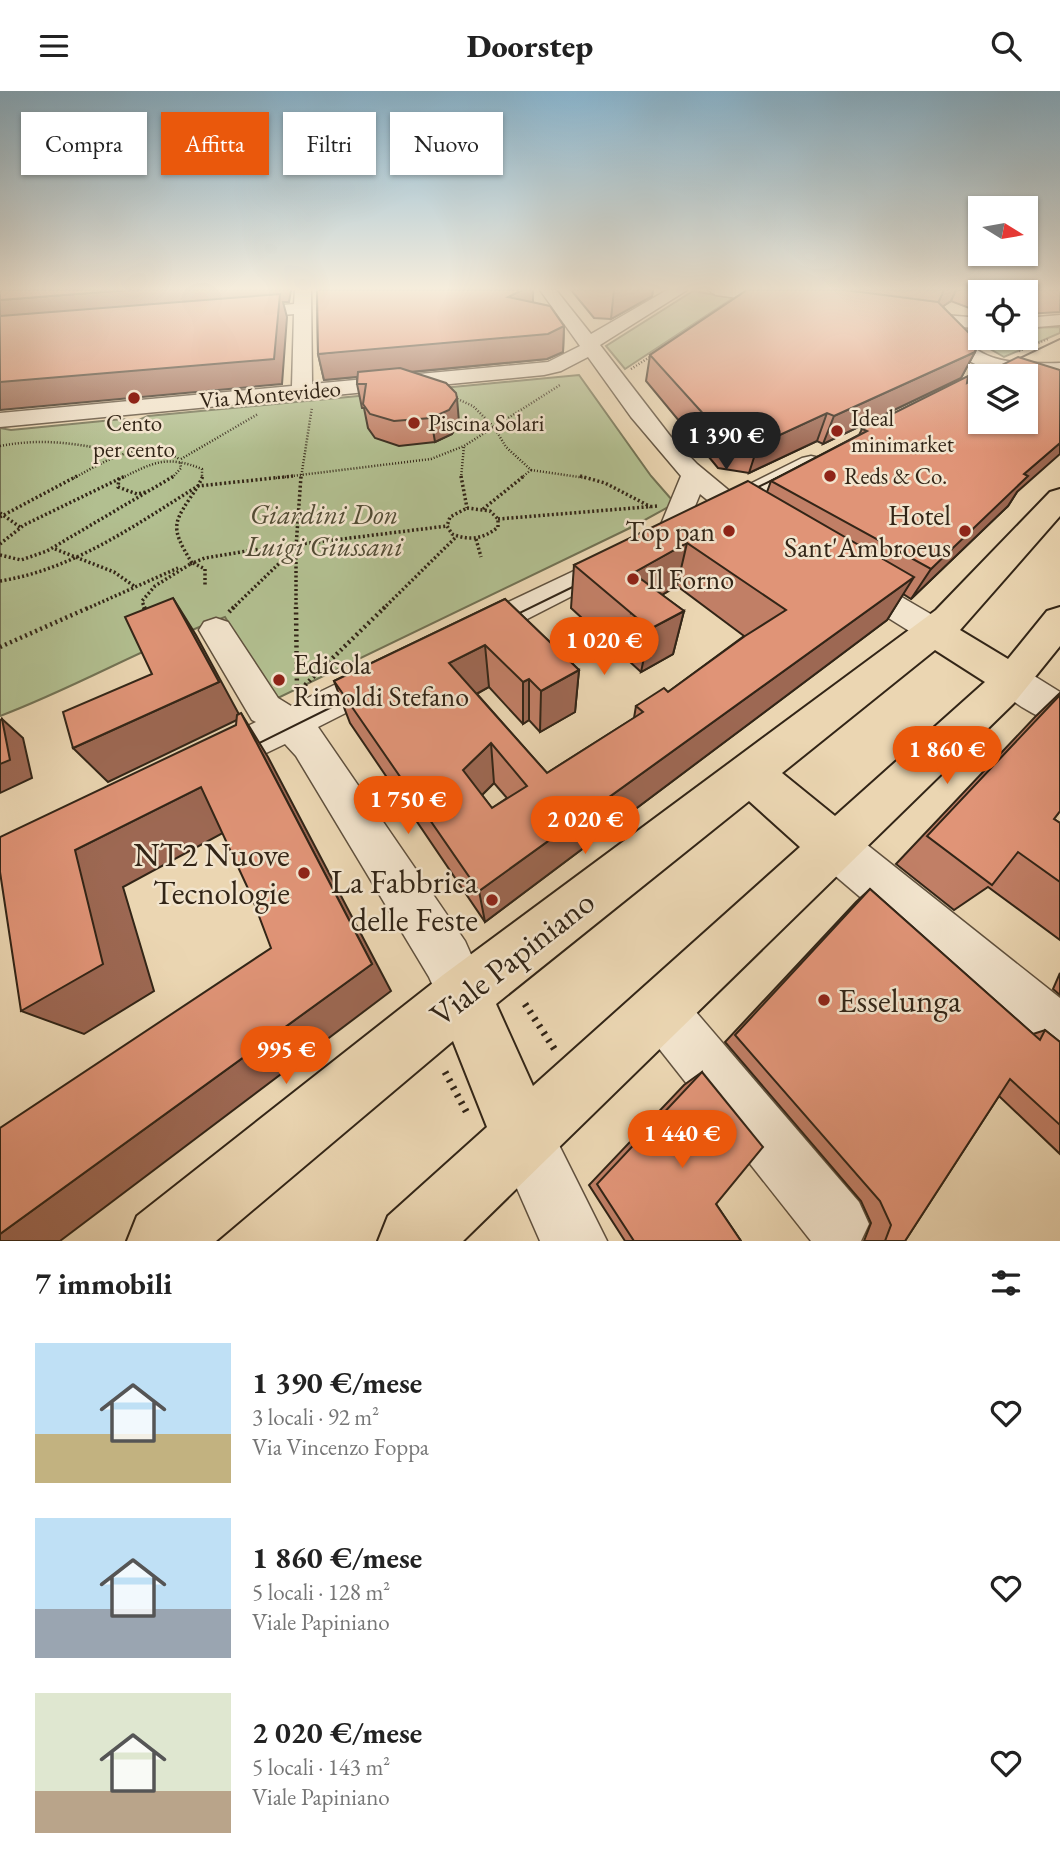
<!DOCTYPE html>
<html lang="it">
<head>
<meta charset="utf-8">
<style>
	:root { --surface:#fff; --page:#f2f2f2; --text:#222; --muted:#767676; --accent:#ea580c }
	body { margin:0; font-family:"EB Garamond",serif; background:var(--page); color:var(--text); height:100vh; display:flex; flex-direction:column; font-size:26px; white-space:nowrap }
	* { box-sizing:border-box; margin:0 }
	p { font-size:23px; color:var(--muted) }
	.icon { flex:none; width:38px; height:38px; fill:none; stroke:currentColor; stroke-width:2; stroke-linecap:round; stroke-linejoin:round }
	.map { position:relative; height:1150px; overflow:hidden }
	.panel { display:flex; flex-direction:column; background:var(--surface); flex:1 }
	.panel>* { flex:none }
	.guide { position:absolute; left:21px; top:21px; width:700px; height:63px; display:flex; gap:14px }
	.needle { width:46px; rotate:101deg }
	.tools { position:absolute; left:968px; top:105px; display:grid; gap:14px }
	.tools a { display:grid; place-items:center; width:70px; height:70px; border-radius:0px; background:var(--surface); box-shadow:0 2px 5px #0004; font-size:35px }
	.price { position:absolute; translate:-50% -60px; padding:0 16px; border-radius:24px; background:var(--accent); color:#fff; font-size:23px; line-height:46px; filter:drop-shadow(0 2px 4px #0008) }
	.price::after { content:''; position:absolute; left:50%; top:42px; width:21px; height:16px; margin-left:-10px; background:inherit; clip-path:polygon(0 0,100% 0,50% 100%) }
	.price.selected { background:#222; color:#fff }
	ul { padding:0; list-style:none }
	li { display:flex; align-items:center; gap:21px; height:175px; padding:0 35px }
	li span { display:grid; place-items:center; flex:none; width:196px; height:140px; border-radius:0px; color:#555 }
	li>.icon { margin-inline-start:auto }
	span .icon { width:84px; height:84px; fill:#fffc; stroke-width:1 }
	li b { font-size:30px }
	h2 { display:flex; justify-content:space-between; align-items:center; height:84px; padding:0 35px; font-size:30px }
	.tag { padding:0 24px; border-radius:0px; background:var(--surface); box-shadow:0 2px 5px #0004; font-size:24px; line-height:63px }
	.tag.selected { background:var(--accent); color:#fff }
	header { display:flex; justify-content:space-between; align-items:center; height:91px; padding:0 35px; background:var(--surface); font-size:32px; font-weight:800 }
	.map>svg:first-child { display:block }
	.green { fill:#b2bf90; stroke:#727254; stroke-width:2 }
	.lines { fill:none; stroke-linecap:round; stroke-linejoin:round }
	.minor-casing { stroke:#60513e; stroke-width:3 }
	.major-casing { stroke:#322517; stroke-width:4 }
	.path-far3 { stroke:#322517; stroke-width:2.5; stroke-dasharray:1 2; stroke-linecap:butt }
	.path-far2 { stroke:#322517; stroke-width:3.5; stroke-dasharray:2 2.5; stroke-linecap:butt }
	.path-far1 { stroke:#322517; stroke-width:4.5; stroke-dasharray:2 3.5; stroke-linecap:butt }
	.path { stroke:#322517; stroke-width:7; stroke-dasharray:2.5 6; stroke-linecap:butt }
	.minor { fill:#f2e4cd; fill-rule:evenodd }
	.major { fill:#ebd6b2; fill-rule:evenodd }
	.tram { stroke:#322517; stroke-width:2 }
	.wall { fill:#c17f66; stroke:#322517; stroke-width:2; fill-rule:evenodd }
	.shaded-wall { fill:#9d6853; stroke:#322517; stroke-width:2 }
	.building { fill:#e09477; stroke:#322517; stroke-width:2; fill-rule:evenodd }
	.poi-dot { fill:#8f2418; stroke:#f2e4cd; stroke-width:2.5 }
	.labels { text-anchor:middle; dominant-baseline:central; stroke-width:5; stroke-linejoin:round; paint-order:stroke }
	.far-street-label { font-size:23px; fill:#322517; stroke:#f2e4cd }
	.far-poi-label { font-size:23px; fill:#322517; stroke:#f2e4cd; text-anchor:start }
	.park-label { font-size:28px; font-style:italic; fill:#524c35; stroke:#f2e4cd }
	.poi-label { font-size:28px; fill:#322517; stroke:#f2e4cd; text-anchor:end }
	.near-poi-label { font-size:33px; fill:#322517; stroke:#f2e4cd; text-anchor:end }
	.near-street-label { font-size:33px; fill:#322517; stroke:#f2e4cd }
</style>
</head>
<body>
<header><svg class="icon" aria-label="menu" viewBox="0 0 24 24"><path d="M4 6h16M4 12h16M4 18h16"/></svg>Doorstep<svg class="icon" aria-label="search" viewBox="0 0 24 24"><circle cx="10" cy="10" r="6"/><path d="M15 15l6 6"/></svg></header>
<div class="map">
<svg width="1060" height="1150" viewBox="0 0 1060 1150">
	<rect width="100%" height="100%" fill="#ebd6b2"/>
	<filter id="stains"><feTurbulence type="fractalNoise" baseFrequency=".00286" numOctaves="4"/><feColorMatrix values="0 0 0 0 .2 0 0 0 0 .09 0 0 0 0 .02 0 0 0 .5 -.17"/></filter>
	<radialGradient id="worn" r=".72"><stop offset=".6" stop-color="#630" stop-opacity="0"/><stop offset="1" stop-color="#630" stop-opacity=".3"/></radialGradient>
	<!-- green -->
	<g class="green">
		<path d="M693,200l40,7 -108,71 -19,-23z"/>
		<path d="M1060,236v6l-56,24 -38,-22 2,-5 12,-1v9h46v-10z"/>
		<path d="M579,284l72,101 21,24v5l-40,22 -352,170h-3l-13,-15 -39,-65c-77,28 -148,70 -225,99v-288l11,2 112,-11 11,3 14,-6z"/>
	</g>
	<g class="lines">
		<!-- minor casing -->
		<g class="minor-casing">
			<g id="minor">
				<path d="M295,199h16l1,94 236,-22 32,-16 -40,-56h16l35,44 76,-44h20l-87,55 71,92 26,27 35,29 70,-35 9,-2 9,2 3,5 -3,5 -71,37 11,10 -4,6 -10,2 -17,-7 -12,3 -10,-2 -4,-6 8,-8 -11,-9 -19,46 -10,3 -10,-3 -4,-6 24,-58 -50,-59 -43,-60 -27,14 -17,4 -544,52v-14l292,-27 2,-72 -58,5 -9,-5 9,-5 58,-5z"/>
				<path d="M708,199c20,0 76,-3 89,10l-8,5 -73,-10z"/>
				<path d="M910,221l70,6v10l-21,-1c15,39 66,37 101,36v12c-42,1 -97,1 -118,-44l2,-6 -40,-4 -3,-4 3,-4z"/>
				<path d="M1060,224v10l-34,3v-10z"/>
				<path d="M614,461l11,3 4,7 -4,7 -137,70 -12,4 -12,-4 -5,-8 5,-8z"/>
				<path d="M853,481l11,3 82,48 5,8 -5,8 -12,4 -12,-4 -80,-50 -4,-7 4,-7z"/>
				<path d="M216,527l12,4 50,76 13,8 78,-38 13,-4 13,4 5,10 -5,10 -77,39 147,214 24,54 -8,18 -18,8 -18,-8 -16,-36 -133,-221 -11,-12 -69,33 -14,-5 -6,-12 6,-12 54,-26 -4,-2 -53,-90 5,-8z"/>
				<path d="M1010,574l13,4 37,23v33c-22,-7 -57,-26 -68,-46l5,-10z"/>
				<path d="M835,735l16,6 209,166v61l-19,-8 -222,-189 -6,-15 6,-15z"/>
				<path d="M660,892l18,8 181,211 10,22 -8,17h-50l-169,-214 -8,-18 8,-18z"/>
				<path d="M523,1016l21,8 63,126h-67l-46,-105 8,-21z"/>
			</g>
		</g>
		<!-- major casing -->
		<g class="major-casing">
			<path id="major" d="M1060,398v27l-100,114 48,29 39,-48 13,-4v39l-46,57 -551,538h-85l10,-25 99,-89 -34,-86 -237,200h-89l10,-25 306,-241 493,-365 114,-118zM935,559l50,32 -150,134 -53,-43zM749,710l51,46 -267,239 -37,-82z"/>
		</g>
		<!-- path-far3 -->
		<g class="path-far3">
			<path d="M1019,260l29,-12"/>
			<path d="M631,278l22,-14"/>
			<path d="M0,355c41,-8 76,-3 116,6"/>
			<path d="M181,368l77,-45"/>
			<path d="M531,379l55,8"/>
			<path d="M74,387c31,-17 71,-42 105,-19"/>
			<path d="M122,387c32,-16 45,-23 80,-9v9"/>
			<path d="M172,387l9,-10 -1,-7"/>
			<path d="M276,387l155,-19 33,-13 30,-19 -21,-21 -20,-9"/>
			<path d="M301,387l11,-71"/>
			<path d="M461,387l3,-32"/>
			<path d="M521,387l10,-8 -25,-23 -12,-20 66,-42"/>
		</g>
		<!-- path-far2 -->
		<g class="path-far2">
			<path d="M461,385l6,32"/>
			<path d="M580,385l25,7 46,24"/>
			<path d="M119,387l-1,9 19,7 9,-2"/>
			<path d="M467,417l23,3 8,8v8c-14,12 -29,14 -46,7l-5,-8 3,-9z"/>
			<path d="M483,418l41,-33"/>
			<path d="M0,422l20,14"/>
			<path d="M0,426l77,-41"/>
			<path d="M498,428l160,-13"/>
			<path d="M476,448l5,18"/>
			<path d="M0,453l24,-19 101,-49"/>
			<path d="M55,458l59,23 20,14"/>
			<path d="M0,464l21,5 26,-9 127,-75"/>
			<path d="M193,472l12,6v18"/>
			<path d="M190,473l15,-6 48,-8 194,-24"/>
			<path d="M0,490c75,-12 135,-56 198,-95l5,-10"/>
			<path d="M86,518l92,-41"/>
			<path d="M145,518l-3,-8 13,-15 37,-23c-24,-39 -18,-40 6,-77l95,-10"/>
			<path d="M232,518l64,-62"/>
			<path d="M296,518v-62l5,-71"/>
			<path d="M383,518l74,-73"/>
		</g>
		<!-- path-far1 -->
		<g class="path-far1">
			<path d="M144,516l3,7"/>
			<path d="M296,516l1,84"/>
			<path d="M229,521l5,-5"/>
			<path d="M0,556l90,-40"/>
			<path d="M305,594l80,-78"/>
		</g>
		<!-- path -->
		<g class="path">
			<path d="M525,913l32,49"/>
			<path d="M445,981l23,43"/>
		</g>
		<!-- minor -->
		<use href="#minor" class="minor"/>
		<!-- major -->
		<use href="#major" class="major"/>
		<!-- tram -->
		<g class="tram">
			<path d="M982,285l78,-37"/>
			<path d="M742,404l47,-23"/>
			<path d="M501,531l88,-43"/>
			<path d="M241,661l119,-59"/>
		</g>
	</g>
	<!-- wall -->
	<g class="wall">
		<path d="M317,199h216v13l31,23 -1,26 -16,7 -135,13 47,50 -7,12 -17,8 -36,4 -24,-8 -7,-10 -4,-20h-2l-5,-24v-7l-33,3 -6,-26z"/>
		<path d="M571,199h82l-1,6 -41,23 -17,-1z"/>
		<path d="M747,199h313v22l-34,2v-22h-46v20l-29,-11 -8,5 32,46 -14,26 -138,66 -6,-3 -68,32 -31,-5 -72,-87 4,-26z"/>
		<path d="M967,292l50,109 -9,14 -97,93 -8,-5 -16,26 -402,302 -135,-199 -16,-42 171,-82 74,71 -4,42 -35,20 -11,-12 -6,4 -34,-37 -12,7 70,79 87,-55 2,-12 32,-14 76,-56 -67,-50 -15,9 22,16 -11,43 -32,18 -70,-64 3,-43 193,-73 4,-11 88,-46 3,-6zM494,692l13,15 -15,10 -10,-13z"/>
		<path d="M1060,602v118l-6,8 6,4v117l-72,-53 -34,23 -58,-46 139,-147z"/>
		<path d="M870,798l163,145 12,-4 15,12v112l-61,-58 -94,145h-41l7,-18 -10,-22 -136,-159 131,-140z"/>
		<path d="M1060,882v22l-7,-6z"/>
		<path d="M702,981l14,132 25,37h-116l-36,-56 95,-100z"/>
	</g>
	<!-- shaded-wall -->
	<g class="shaded-wall">
		<path d="M128,199h163l-2,12h-6l4,15 -5,67 -282,26v-110z"/>
		<path d="M522,199h11v17l-25,-10z"/>
		<path d="M614,199h39l-1,6 -41,23z"/>
		<path d="M944,199h12l-5,11 -17,11z"/>
		<path d="M564,235l-1,26 -16,7 -223,21 -6,-26z"/>
		<path d="M975,261l-14,26 -138,66 11,-28z"/>
		<path d="M457,307l2,24 -7,12 -17,8 -4,-24z"/>
		<path d="M827,322l-10,28 -68,32 9,-28z"/>
		<path d="M1060,352v11l-43,38 -9,14 -97,93 20,-30 93,-95z"/>
		<path d="M687,452l-10,43 -46,27 2,-40z"/>
		<path d="M914,486l-27,43 -402,302 -6,-31z"/>
		<path d="M173,507l23,37 45,83 -133,64 -35,-34 146,-66z"/>
		<path d="M684,520l-11,43 -32,18 9,-43z"/>
		<path d="M485,554l4,42 -33,18 -7,-42z"/>
		<path d="M579,579l-4,42 -35,20 1,-41z"/>
		<path d="M529,588v41l-6,4v-42z"/>
		<path d="M241,622l27,44 123,234 -331,250h-60v-7l372,-270z"/>
		<path d="M2,628l21,19 9,40 -32,15v-29z"/>
		<path d="M491,652l3,40 -25,25 -6,-38z"/>
		<path d="M201,696l33,40 -111,60 31,104 -70,43 -63,-23 54,-161z"/>
	</g>
	<!-- building -->
	<g class="building">
		<path d="M0,199h128l-128,10z"/>
		<path d="M317,199h205l-14,7 42,9 14,20 -16,8 -230,20z"/>
		<path d="M747,199h98l93,12 39,39 -2,11 -141,64 -7,-3 -69,32 -32,-6 -76,-84z"/>
		<path d="M280,203l-6,65 -274,23v-66z"/>
		<path d="M1018,266l42,13v73l-36,31 4,2 -97,93 -160,-88 96,-50 -5,-2 106,-53 -1,7 13,-7v46h46v-46h-46z"/>
		<path d="M400,277l46,15 10,10 1,5 -8,12 -18,8 -37,3 -24,-7 -7,-10 3,-20h-9l1,-12z"/>
		<path d="M748,390l166,96 -435,314 -145,-210 171,-82 74,71 -38,21 -12,-12 -6,3 -38,-37 -36,18 98,110 96,-61 -7,-6 28,-18 4,4 77,-56 41,-26 -99,-67 -54,30 51,38 -34,18 -76,-64zM491,652l36,43 -35,22 -29,-38z"/>
		<path d="M173,507l46,84 -146,66 -10,-36 89,-38 -27,-57z"/>
		<path d="M1060,604v116l-6,8 6,4v59l-42,-30 -26,33 -65,-49z"/>
		<path d="M241,622l131,251 -372,270v-106l271,-180 -20,-53 -50,-108 -126,63 28,114 -82,47 -21,-139v-35l236,-112 1,-10z"/>
		<path d="M2,628l8,41 -10,4v-44z"/>
		<path d="M870,798l170,151 5,-10 15,12v83l-50,-46 -105,162h-20l6,-16 -11,-24 -145,-166z"/>
		<path d="M702,981l61,75 -47,57 25,37h-107l-37,-57z"/>
	</g>
	<!-- sky -->
	<linearGradient id="sky" x2="0" y2="1"><stop stop-color="#88b6d1"/><stop offset="0.55" stop-color="#f6eddc"/><stop offset="1" stop-color="#f6eddc" stop-opacity="0"/></linearGradient>
	<rect width="1060" height="360" fill="url(#sky)"/>
	<!-- markers -->
	<g class="poi-dot">
		<circle cx="134" cy="307" r="7"/>
		<circle cx="414" cy="332" r="7"/>
		<circle cx="837" cy="340" r="7"/>
		<circle cx="830" cy="385" r="7"/>
		<circle cx="729" cy="440" r="7"/>
		<circle cx="965" cy="440" r="7"/>
		<circle cx="633" cy="488" r="7"/>
		<circle cx="279" cy="589" r="7"/>
		<circle cx="304" cy="782" r="7"/>
		<circle cx="492" cy="809" r="7"/>
		<circle cx="824" cy="909" r="7"/>
	</g>
	<g class="labels">
		<!-- far-street labels -->
		<g class="far-street-label">
			<text transform="translate(270 303) rotate(-5)">Via Montevideo</text>
		</g>
		<!-- far-poi labels -->
		<g class="far-poi-label">
			<text x="851" y="327">Ideal<tspan x="851" dy="26">minimarket</tspan></text>
			<text x="134" y="332" text-anchor="middle">Cento<tspan x="134" dy="26">per cento</tspan></text>
			<text x="428" y="332">Piscina Solari</text>
			<text x="844" y="385">Reds &amp; Co.</text>
		</g>
		<!-- park labels -->
		<g class="park-label">
			<text x="324" y="423">Giardini Don<tspan x="324" dy="32">Luigi Giussani</tspan></text>
		</g>
		<!-- poi labels -->
		<g class="poi-label">
			<text x="951" y="424">Hotel<tspan x="951" dy="32">Sant'Ambroeus</tspan></text>
			<text x="715" y="440">Top pan</text>
			<text x="647" y="488" text-anchor="start">Il Forno</text>
			<text x="293" y="573" text-anchor="start">Edicola<tspan x="293" dy="32">Rimoldi Stefano</tspan></text>
		</g>
		<!-- near-poi labels -->
		<g class="near-poi-label">
			<text x="290" y="763">NT2 Nuove<tspan x="290" dy="38">Tecnologie</tspan></text>
			<text x="478" y="790">La Fabbrica<tspan x="478" dy="38">delle Feste</tspan></text>
			<text x="838" y="909" text-anchor="start">Esselunga</text>
		</g>
		<!-- near-street labels -->
		<g class="near-street-label">
			<text transform="translate(512 867) rotate(-38)">Viale Papiniano</text>
		</g>
	</g>
	<rect width="100%" height="100%" filter="url(#stains)"/>
	<rect width="100%" height="100%" fill="url(#worn)"/>
</svg>
<div class="tools">
<a><svg class="needle" viewBox="-14 -14 28 28"><path d="M0-13l5 13h-10z" fill="#e53935"/><path d="M0 13l5-13h-10z" fill="#767676"/></svg></a>
<a><svg class="icon" aria-label="locate" viewBox="0 0 24 24"><circle cx="12" cy="12" r="6"/><path d="M12 2v4M12 18v4M2 12h4M18 12h4"/></svg></a>
<a><svg class="icon" aria-label="layers" viewBox="0 0 24 24"><path d="M12 4l9 5-9 5-9-5zM3 14l9 5 9-5"/></svg></a>
</div>
<b class="price selected" style="left:726px;top:381px">1 390 €</b>
<b class="price" style="left:604px;top:586px">1 020 €</b>
<b class="price" style="left:947px;top:695px">1 860 €</b>
<b class="price" style="left:408px;top:745px">1 750 €</b>
<b class="price" style="left:585px;top:765px">2 020 €</b>
<b class="price" style="left:286px;top:995px">995 €</b>
<b class="price" style="left:682px;top:1079px">1 440 €</b>
<div class="guide">
<a class="tag">Compra</a>
<a class="tag selected">Affitta</a>
<a class="tag">Filtri</a>
<a class="tag">Nuovo</a>
</div>
</div>
<section class="panel">
<h2>7 immobili<svg class="icon" aria-label="filters" viewBox="0 0 24 24"><path d="M4 7h16M4 17h16"/><circle cx="9" cy="7" r="2"/><circle cx="15" cy="17" r="2"/></svg></h2>
<ul>
<li><span style="background:linear-gradient(#bfe0f5 65%,#c2b280 0)"><svg class="icon" aria-label="home" viewBox="0 0 24 24"><path d="M3 11l9-7 9 7M6 9v11h12V9"/></svg></span><div><b>1 390 €/mese</b><p>3 locali · 92 m²</p><p>Via Vincenzo Foppa</p></div><svg class="icon" aria-label="heart" viewBox="0 0 24 24"><path d="M12 20l-8-8c-3-5 5-10 8-4 3-6 11-1 8 4z"/></svg></li>
<li><span style="background:linear-gradient(#bfe0f5 65%,#9aa5b1 0)"><svg class="icon" aria-label="home" viewBox="0 0 24 24"><path d="M3 11l9-7 9 7M6 9v11h12V9"/></svg></span><div><b>1 860 €/mese</b><p>5 locali · 128 m²</p><p>Viale Papiniano</p></div><svg class="icon" aria-label="heart" viewBox="0 0 24 24"><path d="M12 20l-8-8c-3-5 5-10 8-4 3-6 11-1 8 4z"/></svg></li>
<li><span style="background:linear-gradient(#dfe7d0 70%,#b9a48a 0)"><svg class="icon" aria-label="home" viewBox="0 0 24 24"><path d="M3 11l9-7 9 7M6 9v11h12V9"/></svg></span><div><b>2 020 €/mese</b><p>5 locali · 143 m²</p><p>Viale Papiniano</p></div><svg class="icon" aria-label="heart" viewBox="0 0 24 24"><path d="M12 20l-8-8c-3-5 5-10 8-4 3-6 11-1 8 4z"/></svg></li>
</ul>
</section>
</body>
</html>
